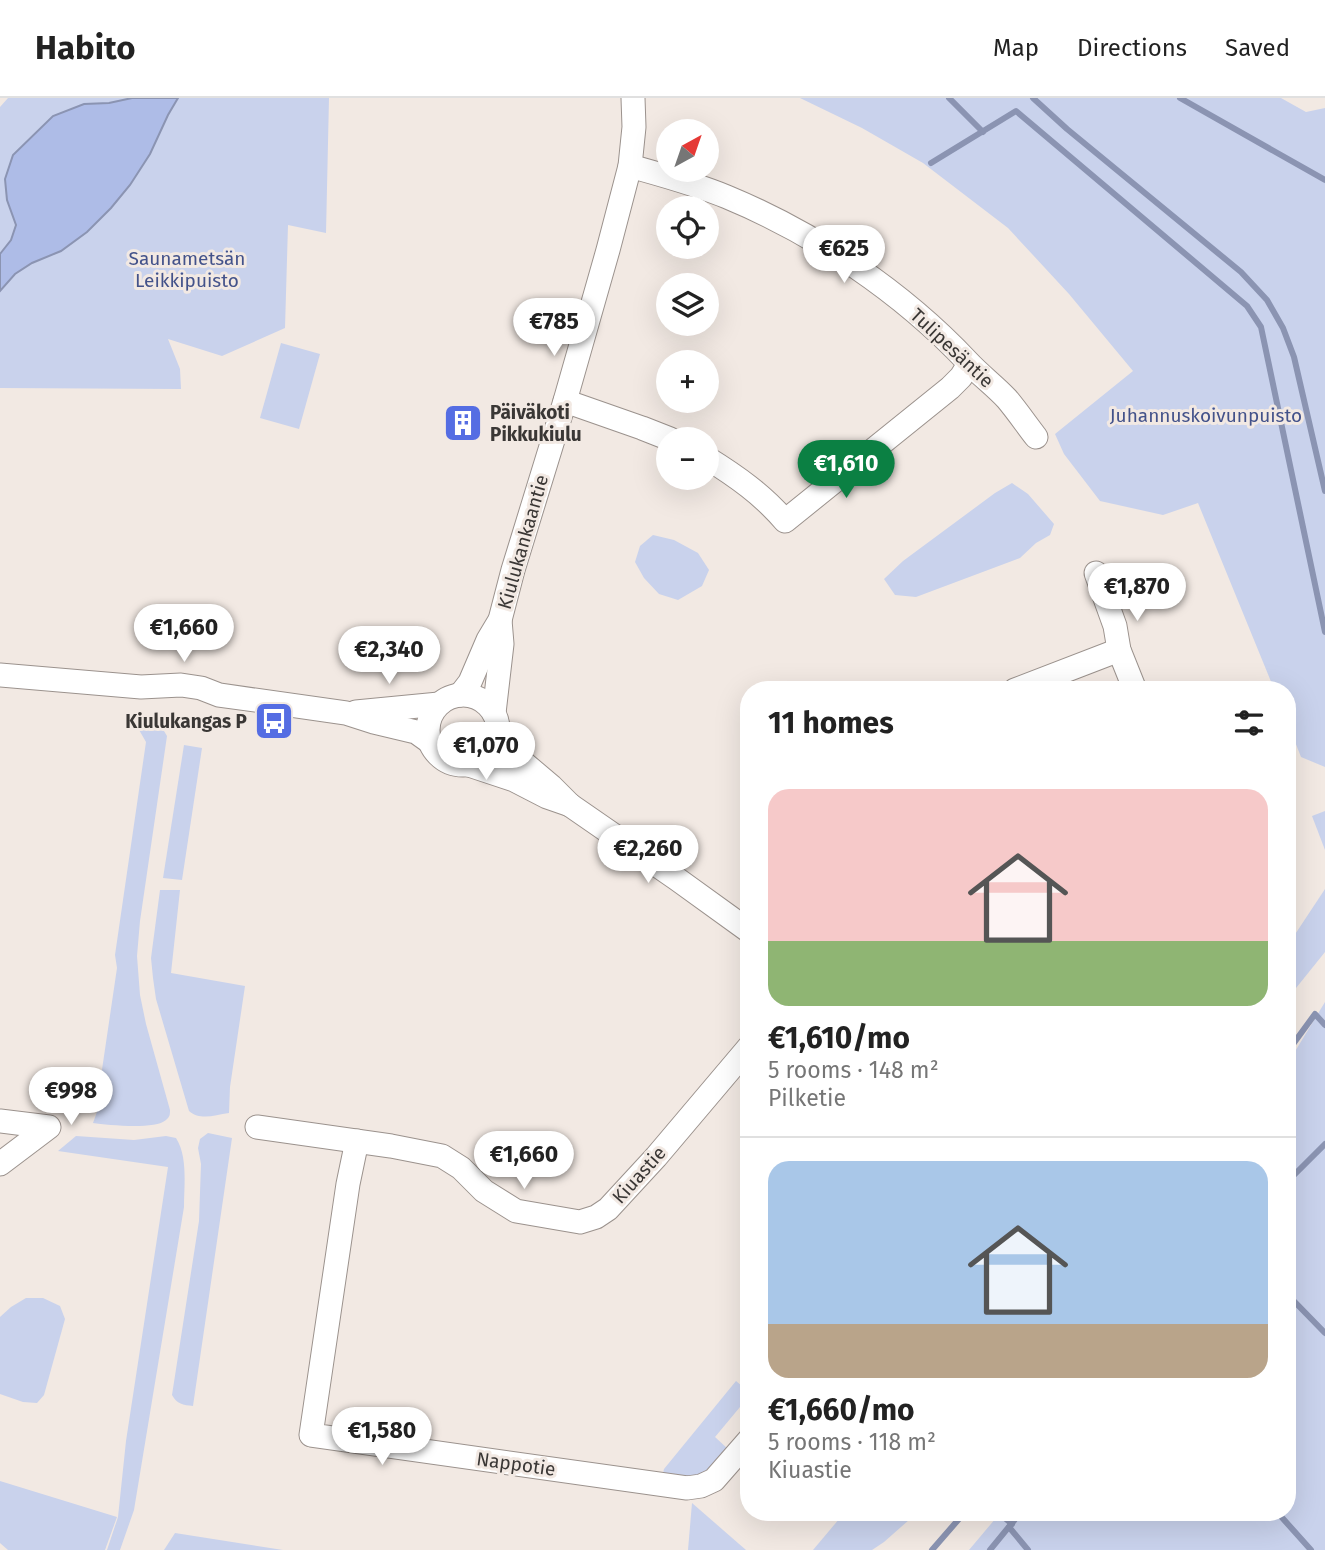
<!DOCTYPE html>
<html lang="en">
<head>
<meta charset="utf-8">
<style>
	:root { --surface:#fff; --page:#f2f2f2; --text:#222; --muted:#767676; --line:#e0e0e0; --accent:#0b8043 }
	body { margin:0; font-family:"Fira Sans",sans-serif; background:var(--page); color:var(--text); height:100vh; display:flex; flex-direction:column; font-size:26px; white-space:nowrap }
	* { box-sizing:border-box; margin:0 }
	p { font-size:23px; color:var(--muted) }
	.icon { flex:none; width:38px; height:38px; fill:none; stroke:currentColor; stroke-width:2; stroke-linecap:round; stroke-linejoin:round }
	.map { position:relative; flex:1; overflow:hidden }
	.sheet { position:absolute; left:740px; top:583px; width:556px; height:840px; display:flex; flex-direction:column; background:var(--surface); border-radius:28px; box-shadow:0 7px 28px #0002 }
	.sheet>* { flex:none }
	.needle { width:46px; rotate:40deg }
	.controls { position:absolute; left:656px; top:21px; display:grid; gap:14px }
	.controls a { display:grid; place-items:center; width:63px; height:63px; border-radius:50%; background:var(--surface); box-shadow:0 7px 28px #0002; font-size:35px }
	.price { position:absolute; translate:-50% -60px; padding:0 16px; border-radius:24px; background:#fff; color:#222; font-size:23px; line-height:46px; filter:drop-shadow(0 2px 4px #0008) }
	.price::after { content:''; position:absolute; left:50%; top:42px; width:21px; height:16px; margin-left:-10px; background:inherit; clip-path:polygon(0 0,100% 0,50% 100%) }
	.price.current { background:var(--accent); color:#fff }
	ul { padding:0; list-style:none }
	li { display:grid; align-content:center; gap:14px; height:371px; padding:0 28px }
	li+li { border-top:2px solid var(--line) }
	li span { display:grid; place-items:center; height:217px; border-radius:21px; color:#555 }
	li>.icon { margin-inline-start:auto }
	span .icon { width:126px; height:126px; fill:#fffc; stroke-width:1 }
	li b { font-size:30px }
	h2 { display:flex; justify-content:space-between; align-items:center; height:84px; padding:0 28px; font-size:30px }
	header { display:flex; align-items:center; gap:42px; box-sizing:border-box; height:98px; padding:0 35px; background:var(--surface); border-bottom:2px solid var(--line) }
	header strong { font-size:33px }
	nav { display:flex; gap:38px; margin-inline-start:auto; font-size:24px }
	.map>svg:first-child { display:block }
	.green { fill:#c9d2ec }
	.water { fill:#aebce7; stroke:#8b94b2; stroke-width:2 }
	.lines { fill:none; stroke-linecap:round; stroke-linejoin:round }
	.stream { stroke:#8b94b2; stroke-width:6 }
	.street-casing { stroke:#9b928d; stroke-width:25 }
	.street { stroke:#fff; stroke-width:23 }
	.labels { text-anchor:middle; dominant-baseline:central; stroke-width:6; stroke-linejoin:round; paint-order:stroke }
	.park-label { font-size:19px; fill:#43528a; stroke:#f2e9e3 }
	.street-label { font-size:19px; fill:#3a3735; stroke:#f2e9e3 }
	.poi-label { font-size:19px; font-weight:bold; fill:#3a3735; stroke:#f2e9e3; text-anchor:start }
</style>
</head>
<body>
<header>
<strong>Habito</strong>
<nav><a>Map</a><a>Directions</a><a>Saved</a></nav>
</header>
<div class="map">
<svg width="1325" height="1452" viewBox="0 0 1325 1452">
	<rect width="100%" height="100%" fill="#f2e9e3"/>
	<!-- green -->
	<g class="green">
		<path d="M8,0h321l-3,135 -38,-8 -3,103 -63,28 -54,-17 12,30 1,20 -181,-1v-281z"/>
		<path d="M800,0h481l25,14 19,-4v659l-24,-10 -13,-33v-34l-14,-1 -76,-186 -35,12 -63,-14 -36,-47 -9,-20 78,-63 -64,-77 -61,-66 -85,-65 -61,-35z"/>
		<path d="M281,245l39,11 -21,75 -39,-11z"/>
		<path d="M1012,385l16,11 26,30 -4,11 -14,8 -16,15 -104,39 -21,-2 -11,-16 19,-18 92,-68z"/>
		<path d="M653,437l21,5 24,13 11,17 -7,16 -24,14 -19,-6 -15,-16 -9,-16 5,-16z"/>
		<path d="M138,630h20l6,3 3,5 -27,185 -3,35 3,39 6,29 24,86c0,4 0,7 -4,10 -11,10 -58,5 -73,3 4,-11 8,-21 6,-33l18,-122 -2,-13 31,-213z"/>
		<path d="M184,647l18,3 -20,132 -19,-2z"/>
		<path d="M1325,713v39l-13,-34z"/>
		<path d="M1325,791v63l-37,46v-53z"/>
		<path d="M160,792h20l-9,83 74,13 -15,101 -1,26c-15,2 -28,8 -40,-2l-33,-112 -3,-21 -2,-20z"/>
		<path d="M1325,904v548h-356l32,-38h287v-375l7,-5 1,-22 -8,5v-52z"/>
		<path d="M208,1035l24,5 -39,268c-10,-1 -16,-2 -21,-11l27,-174 2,-57 -3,-16 2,-9z"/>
		<path d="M76,1038l58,4 32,-4 10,2c12,19 8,47 8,69l-50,303 -14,40h-13l11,-33 8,-76 42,-274 -110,-16z"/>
		<path d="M26,1200h17l17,8 5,13 -21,76 -7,8 -14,-1 -23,-8v-77l11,-10z"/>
		<path d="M736,1283l13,11v22l-9,-7 -25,30 14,13 -22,22 -11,6 -34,-1 2,-8z"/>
		<path d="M0,1383l117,36 -12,33h-97l-8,-7z"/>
		<path d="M692,1405l54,47h-58z"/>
		<path d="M845,1414h73l-34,30 -12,8h-59z"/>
		<path d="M175,1435l108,17h-119z"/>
	</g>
	<!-- water -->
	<path class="water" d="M132,0h46l-10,17 -18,39 -20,31 -19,23 -24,24 -26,19 -29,12 -17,11 -15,17v-37l11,-14 5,-15 -9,-25 -2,-21 8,-24 40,-39 31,-12 25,-1z"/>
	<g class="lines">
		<!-- stream -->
		<g class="stream">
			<path d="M949,0l34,34"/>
			<path d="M1033,0l34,31 174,143 26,28 16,28 11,29 31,134"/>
			<path d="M1180,0l145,82"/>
			<path d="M931,65l85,-52 231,195 14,21 64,305"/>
			<path d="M1288,885l4,4"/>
			<path d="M1288,953l27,-37 10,11"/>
			<path d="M1288,1083l37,-37"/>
			<path d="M1288,1197l37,38"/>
			<path d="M1277,1414l34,38"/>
			<path d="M1000,1416l12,10"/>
			<path d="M1009,1429l19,23"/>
			<path d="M932,1452l33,-38"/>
			<path d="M990,1452l31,-38"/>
		</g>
		<!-- street casing -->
		<g class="street-casing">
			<g id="street">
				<path d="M630,68c32,9 66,18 97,31 89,37 175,95 241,165 12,13 27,24 39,37 10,12 19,25 29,38"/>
				<path d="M565,303l77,27 28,11"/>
				<path d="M707,360c29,18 56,37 78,63l165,-133 11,-11 8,-13"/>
				<path d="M1096,475l19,53 4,24 16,40"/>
				<path d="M0,577l141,12 40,-2 20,3 18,7 127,18 28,9 42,10 14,10"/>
				<path d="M1015,592l104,-40"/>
				<path d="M460,597l10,-13 18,-42 12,-20 13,-50 52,-169 43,-151 22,-84 4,-39 -1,-29"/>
				<circle cx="463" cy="632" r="35"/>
				<path d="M356,614l83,-8"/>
				<path d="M494,615l8,-69 -2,-24"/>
				<path d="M469,667l45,15 33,17 23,8 -19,-19 -45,-38 -8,-15"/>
				<path d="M570,707l107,74 72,52"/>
				<path d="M0,1023l49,6 -49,37"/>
				<path d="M257,1029l134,19 51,10 19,12 23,23 32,20 64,11 16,-5 12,-8 48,-52 93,-110"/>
				<path d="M357,1043l-9,43 -37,251 376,53 14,-2 13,-6 35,-40"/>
			</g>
		</g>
		<!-- street -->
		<use href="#street" class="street"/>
	</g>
	<!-- icons -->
	<defs>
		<g id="building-square" transform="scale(2.0125)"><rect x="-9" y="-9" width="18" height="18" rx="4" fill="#556de3" stroke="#f2e9e3"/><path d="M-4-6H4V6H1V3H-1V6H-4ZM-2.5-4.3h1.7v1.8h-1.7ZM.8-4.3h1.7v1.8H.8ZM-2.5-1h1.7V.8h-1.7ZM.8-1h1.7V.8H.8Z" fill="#fff"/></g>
		<g id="bus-square" transform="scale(2.0125)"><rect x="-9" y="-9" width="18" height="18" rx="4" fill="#556de3" stroke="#f2e9e3"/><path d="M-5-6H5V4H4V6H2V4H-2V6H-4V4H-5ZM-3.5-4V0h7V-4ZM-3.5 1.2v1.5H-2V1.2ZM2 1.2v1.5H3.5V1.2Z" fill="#fff"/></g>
	</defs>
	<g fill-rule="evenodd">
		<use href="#building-square" x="463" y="325"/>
		<use href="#bus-square" x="274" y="623"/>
	</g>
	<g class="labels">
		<!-- park labels -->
		<g class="park-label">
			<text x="187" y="160">Saunametsän<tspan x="187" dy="22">Leikkipuisto</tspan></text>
			<text x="1206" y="317">Juhannuskoivunpuisto</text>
		</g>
		<!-- street labels -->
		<g class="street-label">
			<text transform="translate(952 250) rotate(43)">Tulipesäntie</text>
			<text transform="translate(523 444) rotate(-74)">Kiulukankaantie</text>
			<text transform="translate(639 1077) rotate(-48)">Kiuastie</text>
			<text transform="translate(516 1366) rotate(8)">Nappotie</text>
		</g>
		<!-- poi labels -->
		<g class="poi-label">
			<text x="490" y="314">Päiväkoti<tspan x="490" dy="22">Pikkukiulu</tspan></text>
			<text x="247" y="623" text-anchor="end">Kiulukangas P</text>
		</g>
	</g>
</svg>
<div class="controls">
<a><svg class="needle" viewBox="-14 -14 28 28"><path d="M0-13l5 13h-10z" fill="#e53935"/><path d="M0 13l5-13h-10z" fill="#767676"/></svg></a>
<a><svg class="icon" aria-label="locate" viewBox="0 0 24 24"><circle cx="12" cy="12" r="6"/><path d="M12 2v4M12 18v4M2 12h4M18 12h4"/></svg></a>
<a><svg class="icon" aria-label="layers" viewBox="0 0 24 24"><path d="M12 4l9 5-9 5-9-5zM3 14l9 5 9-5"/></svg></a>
<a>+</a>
<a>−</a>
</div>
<b class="price" style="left:844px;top:187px">€625</b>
<b class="price" style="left:554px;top:260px">€785</b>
<b class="price current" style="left:846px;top:402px">€1,610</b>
<b class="price" style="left:1137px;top:525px">€1,870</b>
<b class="price" style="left:184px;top:566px">€1,660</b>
<b class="price" style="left:389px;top:588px">€2,340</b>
<b class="price" style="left:486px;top:684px">€1,070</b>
<b class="price" style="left:648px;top:787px">€2,260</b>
<b class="price" style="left:71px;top:1029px">€998</b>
<b class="price" style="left:524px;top:1093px">€1,660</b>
<b class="price" style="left:382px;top:1369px">€1,580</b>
<section class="sheet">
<h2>11 homes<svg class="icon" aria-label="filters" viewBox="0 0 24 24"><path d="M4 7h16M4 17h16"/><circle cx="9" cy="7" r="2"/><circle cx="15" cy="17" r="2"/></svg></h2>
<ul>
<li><span style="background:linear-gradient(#f6c9c9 70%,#8fb573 0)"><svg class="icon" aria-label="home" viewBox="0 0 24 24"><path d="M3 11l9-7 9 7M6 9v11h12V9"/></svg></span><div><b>€1,610/mo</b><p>5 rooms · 148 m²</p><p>Pilketie</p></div></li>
<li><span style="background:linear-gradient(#a9c7e8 75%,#b9a48a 0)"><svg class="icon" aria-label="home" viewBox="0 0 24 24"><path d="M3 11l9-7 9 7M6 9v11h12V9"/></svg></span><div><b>€1,660/mo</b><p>5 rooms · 118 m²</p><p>Kiuastie</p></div></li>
</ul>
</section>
</div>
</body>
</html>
